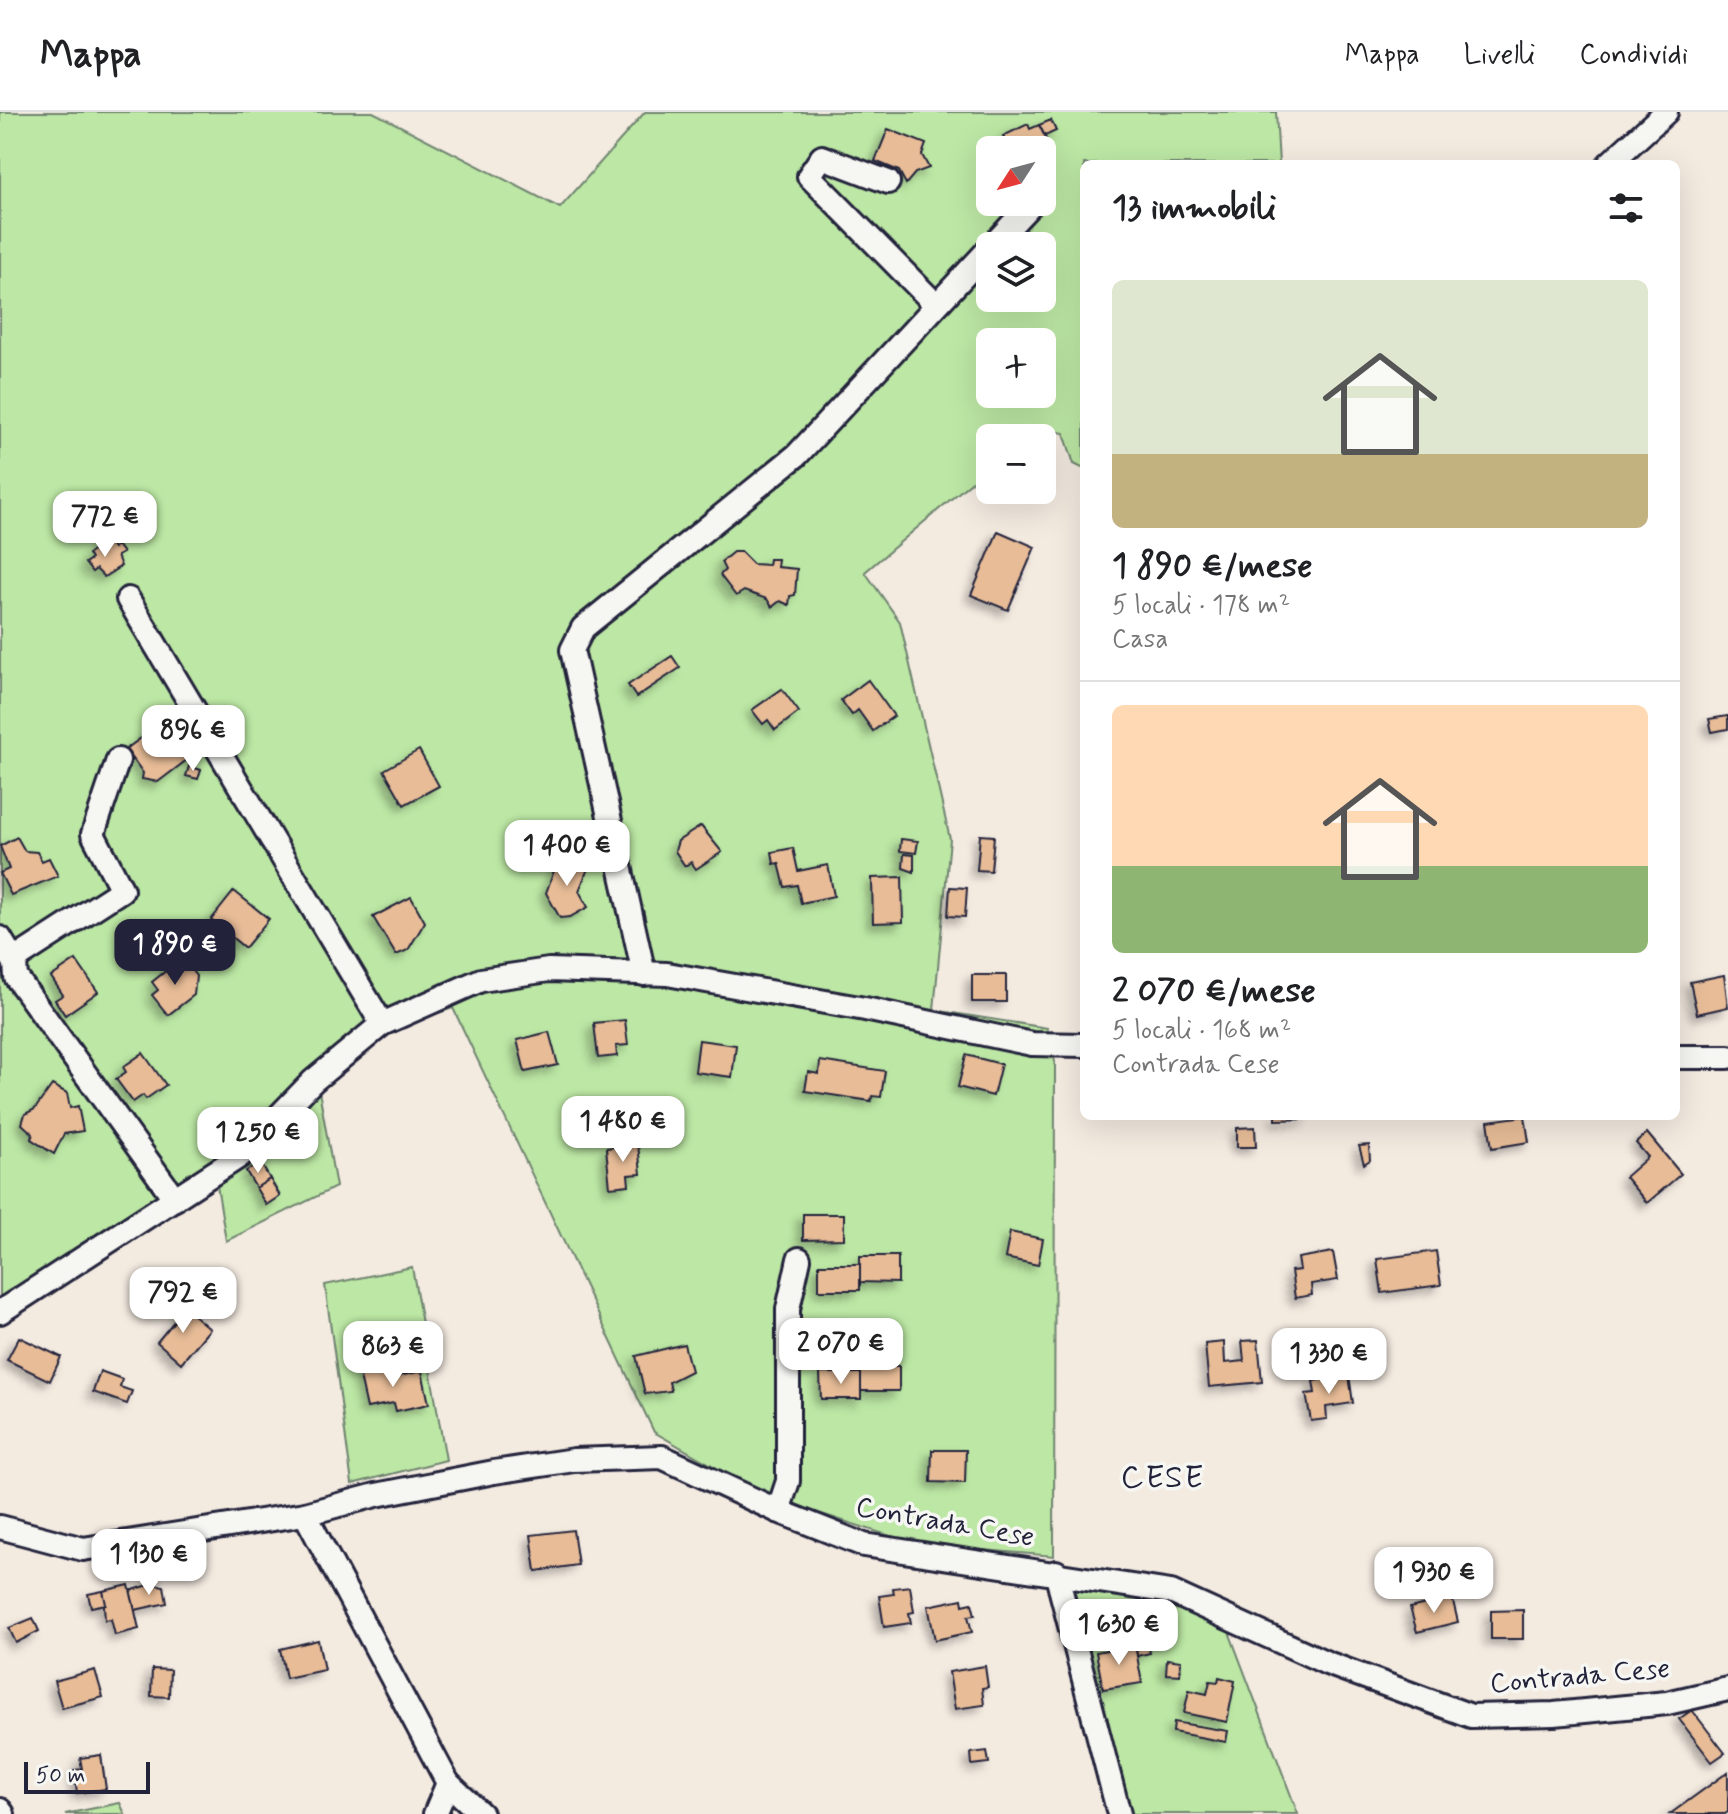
<!DOCTYPE html>
<html lang="it">
<head>
<meta charset="utf-8">
<style>
	:root { --surface:#fff; --page:#f2f2f2; --text:#202124; --muted:#757577; --line:#e0e0e0; --accent:#22223b }
	body { margin:0; font-family:Mynerve,sans-serif; background:var(--page); color:var(--text); height:100vh; display:flex; flex-direction:column; font-size:30px; white-space:nowrap }
	* { box-sizing:border-box; margin:0 }
	p { font-size:26px; color:var(--muted) }
	.icon { flex:none; width:44px; height:44px; fill:none; stroke:currentColor; stroke-width:2; stroke-linecap:round; stroke-linejoin:round }
	.map { position:relative; flex:1; overflow:hidden }
	.sheet { position:absolute; left:1080px; top:48px; width:600px; height:960px; display:flex; flex-direction:column; background:var(--surface); border-radius:12px; box-shadow:0 8px 32px #0002 }
	.sheet>* { flex:none }
	.needle { width:52px; rotate:234deg }
	.fabs { position:absolute; left:976px; top:24px; display:grid; gap:16px }
	.fabs a { display:grid; place-items:center; width:80px; height:80px; border-radius:12px; background:var(--surface); box-shadow:0 8px 32px #0002; font-size:40px }
	.scale { position:absolute; left:24px; bottom:20px; width:126px; box-sizing:border-box; padding-left:8px; border:4px solid #22223b; border-top:0; font-size:22px; line-height:28px; white-space:nowrap; color:#22223b; -webkit-text-stroke:6px #f6f6f2; paint-order:stroke }
	.price { position:absolute; translate:-50% -68px; padding:0 18px; border-radius:16px; background:#fff; color:#222; font-size:26px; line-height:52px; filter:drop-shadow(0 2px 4px #0008) }
	.price::after { content:''; position:absolute; left:50%; top:48px; width:24px; height:18px; margin-left:-12px; background:inherit; clip-path:polygon(0 0,100% 0,50% 100%) }
	.price.on { background:var(--accent); color:#fff }
	ul { padding:0; list-style:none }
	li { display:grid; align-content:center; gap:16px; height:424px; padding:0 32px }
	li+li { border-top:2px solid var(--line) }
	li span { display:grid; place-items:center; height:248px; border-radius:12px; color:#555 }
	li>.icon { margin-inline-start:auto }
	span .icon { width:144px; height:144px; fill:#fffc; stroke-width:1 }
	li b { font-size:34px }
	h2 { display:flex; justify-content:space-between; align-items:center; height:96px; padding:0 32px; font-size:34px }
	header { display:flex; align-items:center; gap:48px; box-sizing:border-box; height:112px; padding:0 40px; background:var(--surface); border-bottom:2px solid var(--line) }
	header strong { font-size:38px }
	nav { display:flex; gap:44px; margin-inline-start:auto; font-size:28px }
	.map>svg:first-child { display:block }
	.green { fill:#bce7a4; stroke:#6f8470; stroke-width:2; fill-rule:evenodd }
	.building { fill:#e7bc97; stroke:#22223b; stroke-width:2; filter:url(#shadow) }
	.lines { fill:none; stroke-linecap:round; stroke-linejoin:round }
	.minor-casing { stroke:#22223b; stroke-width:28 }
	.minor { stroke:#f6f6f2; stroke-width:22 }
	.labels { text-anchor:middle; dominant-baseline:central; stroke-width:7; stroke-linejoin:round; paint-order:stroke }
	.street-label { font-size:28px; fill:#22223b; stroke:#f6f6f2 }
	.quarter-label { font-size:32px; letter-spacing:2px; fill:#22223b; stroke:#f6f6f2 }
</style>
</head>
<body>
<header>
<strong>Mappa</strong>
<nav><a>Mappa</a><a>Livelli</a><a>Condividi</a></nav>
</header>
<div class="map">
<svg width="1728" height="1702" viewBox="0 0 1728 1702">
	<defs>
		<filter id="shadow"><feDropShadow dx="-5.5" dy="5.5" stdDeviation="4" flood-color="#0004"/></filter>
	</defs>
	<rect width="100%" height="100%" fill="#f3eae0"/>
	<filter id="ink" filterUnits="userSpaceOnUse"><feTurbulence type="fractalNoise" baseFrequency=".0125" numOctaves="2"/><feDisplacementMap in="SourceGraphic" scale="16" xChannelSelector="R" yChannelSelector="G"/><feConvolveMatrix kernelMatrix="1 2 1 2 8 2 1 2 1" color-interpolation-filters="sRGB"/></filter>
	<g filter="url(#ink)">
		<!-- green -->
		<g class="green">
			<path d="M0,0h373l187,96 85,-96h631l3,52h-195v305l-10,-5 -10,-31 -28,-6 -13,11h-33v28l-125,106 35,50 50,217 -16,171 113,18 8,34 -1,494 -139,-12 -149,-48 -112,-64 -201,-424 -68,23 -66,60 17,96 -110,54 -9,-56 -217,138zM990,38h52v52h-52zM990,134h52v52h-52zM990,230h52v52h-52z"/>
			<path d="M412,1155l34,193 -94,24 -27,-199z"/>
			<path d="M1065,1467l109,21 52,24 72,190h-175z"/>
			<path d="M120,1691l5,11h-60z"/>
		</g>
		<!-- building -->
		<g class="building">
			<path d="M1051,8l5,11 -11,5 -6,-11z"/>
			<path d="M1028,12l2,5 9,-4 9,18 -14,7h-25l-6,-14z"/>
			<path d="M888,17l38,15 -4,11 7,13 -14,5 -9,11 -7,-13 -24,-10z"/>
			<path d="M998,419l37,16 -27,63 -37,-15z"/>
			<path d="M108,429l5,7 4,-3 6,8 -6,3 4,10 -17,11 -8,-8 -4,3 -7,-9 6,-4 -3,-5z"/>
			<path d="M733,440h8l12,12 15,1 1,-6h9l-1,8 20,2 -2,26 -5,1 -1,9 -9,-4 -8,6 -5,-8 -23,-8 -8,5 -16,-21 5,-5 -4,-8z"/>
			<path d="M672,544l8,12 -44,29 -8,-12z"/>
			<path d="M868,568l26,36 -21,15 -15,-21 -6,5 -11,-15z"/>
			<path d="M782,577l17,23 -24,18 -7,-10 -5,4 -11,-14z"/>
			<path d="M1728,604v13l-16,3 -3,-13z"/>
			<path d="M175,606l16,25 1,13 -34,26 -16,-3 1,-6 -17,-24 40,-29z"/>
			<path d="M419,638l20,36 -35,19 -20,-35z"/>
			<path d="M189,654l12,4 -3,9 -12,-3z"/>
			<path d="M701,714l21,26 -26,17 -5,-7 -6,4 -10,-15 3,-10z"/>
			<path d="M980,723l14,1 -3,35 -14,-1z"/>
			<path d="M17,725l8,14 12,1 5,9 7,-3 9,18 -47,19 -11,-22 9,-4 -9,-23z"/>
			<path d="M901,727l17,2 -2,12 -16,-2z"/>
			<path d="M793,736l5,23 30,-6 6,31 -33,7 -4,-18 -12,2 -6,-24 -5,1 -2,-12z"/>
			<path d="M904,742l10,1v17l-11,-4z"/>
			<path d="M559,745l30,9 -10,25 9,16 -18,10 -10,1 -14,-25z"/>
			<path d="M902,765l1,45 -30,1 -1,-45z"/>
			<path d="M950,775l17,1 -2,29 -17,-1z"/>
			<path d="M234,779l35,28 -24,29 -34,-28z"/>
			<path d="M411,785l14,25 -17,28 -12,5 -23,-38z"/>
			<path d="M182,846l14,18 -2,19 -26,20 -16,-20 6,-5 -6,-8z"/>
			<path d="M76,848l22,32 -33,23 -10,-15 8,-5 -12,-18z"/>
			<rect x="972" y="863" width="34" height="27"/>
			<path d="M1724,863l4,32 -31,7 -7,-32z"/>
			<path d="M625,908l3,25 -12,1 1,10 -19,2 -4,-35z"/>
			<path d="M549,920l9,33 -33,7 -8,-32z"/>
			<path d="M699,928l37,5 -4,32 -37,-5z"/>
			<path d="M143,941l23,32 -20,14 -3,-4 -10,7 -17,-23 10,-7 -3,-5z"/>
			<path d="M966,943l35,9 -8,32 -35,-9z"/>
			<path d="M820,949l65,10 -4,26 -9,-1 -1,5 -66,-10 3,-19 11,2z"/>
			<path d="M52,973l15,8 3,15 8,-2 5,25 -19,3 -10,20 -23,-15 2,-5 -11,-10 3,-10 10,-5z"/>
			<path d="M1276,1004h31l1,3 -32,1z"/>
			<path d="M1525,1004l4,26 -37,6 -4,-27z"/>
			<path d="M1255,1015l1,20h-19v-19z"/>
			<path d="M1647,1021l34,41 -34,29 -22,-26 23,-20 -12,-14z"/>
			<path d="M638,1032l3,30 -13,1 1,10 -19,2 -4,-39z"/>
			<path d="M1369,1033l1,15 -6,4 -5,-18z"/>
			<path d="M260,1050l10,17 -14,9 -10,-17z"/>
			<path d="M270,1067l10,17 -14,9 -10,-17z"/>
			<path d="M803,1102h41v25l-41,1z"/>
			<path d="M1010,1120l33,7 -5,26 -33,-7z"/>
			<path d="M1436,1139l5,34 -59,8 -5,-34z"/>
			<path d="M1333,1140l5,28 -27,4 1,11 -17,3 -4,-27 9,-1 -2,-12z"/>
			<path d="M860,1144h38v27l-38,-1z"/>
			<rect x="819" y="1152" width="41" height="26"/>
			<path d="M185,1196l25,21 -29,34 -24,-21z"/>
			<path d="M812,1207h41v25h-40z"/>
			<path d="M19,1225l42,20 -11,24 -43,-21z"/>
			<path d="M1258,1228l4,42 -53,5 -4,-43 19,-2 1,21 19,-2 -2,-20z"/>
			<path d="M684,1232l7,27 -22,11 2,9 -26,3 -9,-38z"/>
			<path d="M391,1253l3,12 28,-6 7,33 -33,7 -2,-8 -27,5 -8,-36z"/>
			<path d="M861,1253l38,1v25h-38z"/>
			<path d="M100,1259l22,8 -2,8 12,4 -5,13 -34,-12z"/>
			<path d="M820,1261h41v26h-40z"/>
			<path d="M1349,1263l4,28 -27,4 1,12 -16,2 -5,-27 9,-1 -2,-12z"/>
			<path d="M932,1338h34l-1,33 -34,-1z"/>
			<path d="M573,1418l5,35 -42,6 -5,-36z"/>
			<path d="M152,1472l12,2 3,17 -32,7 -5,-19z"/>
			<path d="M129,1473l10,44 -24,6 -4,-16 -6,1 -2,-29z"/>
			<path d="M910,1474l4,26 -5,1 2,10 -27,4 -5,-31 15,-2 -1,-6z"/>
			<path d="M103,1479l3,13 -15,3 -3,-13z"/>
			<path d="M1452,1485l6,25 -41,10 -7,-24z"/>
			<path d="M962,1487l1,6 9,-2 3,12 -7,1 4,16 -37,8 -7,-34z"/>
			<path d="M1523,1498v29h-32v-28z"/>
			<path d="M33,1506l6,13 -23,12 -7,-15z"/>
			<path d="M1147,1527l3,14 -13,3 -2,-15z"/>
			<path d="M318,1528l6,30 -38,8 -6,-29z"/>
			<path d="M1135,1533l7,38 -39,6 -7,-37z"/>
			<path d="M1167,1547l14,2 -1,14 -14,-1z"/>
			<path d="M985,1554l3,21 -6,1 2,17 -29,4 -6,-37z"/>
			<path d="M152,1557l18,1 -1,27 -18,-1z"/>
			<path d="M95,1558l8,27 -41,11 -8,-27z"/>
			<path d="M1219,1565l16,4 -8,41 -43,-9 5,-23 18,4 3,-13 8,1z"/>
			<path d="M1692,1598l33,43 -13,9 -33,-43z"/>
			<path d="M1174,1610l54,9 -2,11 -53,-10z"/>
			<path d="M987,1639l2,12 -17,2 -1,-12z"/>
			<path d="M101,1643l5,34 -29,4 -3,-23 8,-1 -2,-11z"/>
			<path d="M1728,1660v40l-3,2h-55z"/>
		</g>
		<g class="lines">
			<!-- minor casing -->
			<g class="minor-casing">
				<g id="minor">
					<path d="M1609,52l57,-52"/>
					<path d="M888,70l-66,-25 -13,19 127,129"/>
					<path d="M992,134l41,-44"/>
					<path d="M128,487l254,425"/>
					<path d="M118,648l-25,74 29,56 -102,66 -5,7 1,14 159,222"/>
					<path d="M0,826l15,25"/>
					<path d="M644,862l-72,-324 11,-22 214,-173 193,-207"/>
					<path d="M1676,945h52"/>
					<path d="M0,1200l240,-156 73,-75 69,-57 99,-44 68,-10 118,4 198,35 167,35 52,1"/>
					<path d="M778,1399l10,-30v-172l11,-50"/>
					<path d="M305,1402l143,269 -13,31"/>
					<path d="M0,1415l83,22 222,-35 71,-19 118,-23 80,-12 88,-3 116,54 86,34 307,47 156,71 144,53 83,-2 113,-11 61,-14"/>
					<path d="M1056,1460l63,242"/>
					<path d="M448,1671l33,31"/>
					<path d="M0,1698l3,4"/>
				</g>
			</g>
			<!-- minor -->
			<use href="#minor" class="minor"/>
		</g>
	</g>
	<g class="labels">
		<!-- street labels -->
		<g class="street-label">
			<text transform="translate(945 1411) rotate(10)">Contrada Cese</text>
			<text transform="translate(1580 1565) rotate(-5)">Contrada Cese</text>
		</g>
		<!-- quarter labels -->
		<g class="quarter-label">
			<text x="1163" y="1366">CESE</text>
		</g>
	</g>
</svg>
<div class="fabs">
<a><svg class="needle" viewBox="-14 -14 28 28"><path d="M0-13l5 13h-10z" fill="#e53935"/><path d="M0 13l5-13h-10z" fill="#757577"/></svg></a>
<a><svg class="icon" aria-label="layers" viewBox="0 0 24 24"><path d="M12 4l9 5-9 5-9-5zM3 14l9 5 9-5"/></svg></a>
<a>+</a>
<a>−</a>
</div>
<div class="scale">50 m</div>
<b class="price" style="left:105px;top:447px">772 €</b>
<b class="price" style="left:193px;top:661px">896 €</b>
<b class="price" style="left:567px;top:776px">1 400 €</b>
<b class="price on" style="left:175px;top:875px">1 890 €</b>
<b class="price" style="left:623px;top:1052px">1 480 €</b>
<b class="price" style="left:258px;top:1063px">1 250 €</b>
<b class="price" style="left:183px;top:1223px">792 €</b>
<b class="price" style="left:841px;top:1274px">2 070 €</b>
<b class="price" style="left:393px;top:1277px">863 €</b>
<b class="price" style="left:1329px;top:1284px">1 330 €</b>
<b class="price" style="left:149px;top:1485px">1 130 €</b>
<b class="price" style="left:1434px;top:1503px">1 930 €</b>
<b class="price" style="left:1119px;top:1555px">1 630 €</b>
<section class="sheet">
<h2>13 immobili<svg class="icon" aria-label="filters" viewBox="0 0 24 24"><path d="M4 7h16M4 17h16"/><circle cx="9" cy="7" r="2"/><circle cx="15" cy="17" r="2"/></svg></h2>
<ul>
<li><span style="background:linear-gradient(#dfe7d0 70%,#c2b280 0)"><svg class="icon" aria-label="home" viewBox="0 0 24 24"><path d="M3 11l9-7 9 7M6 9v11h12V9"/></svg></span><div><b>1 890 €/mese</b><p>5 locali · 178 m²</p><p>Casa</p></div></li>
<li><span style="background:linear-gradient(#ffd9b3 65%,#8fb573 0)"><svg class="icon" aria-label="home" viewBox="0 0 24 24"><path d="M3 11l9-7 9 7M6 9v11h12V9"/></svg></span><div><b>2 070 €/mese</b><p>5 locali · 168 m²</p><p>Contrada Cese</p></div></li>
</ul>
</section>
</div>
</body>
</html>
